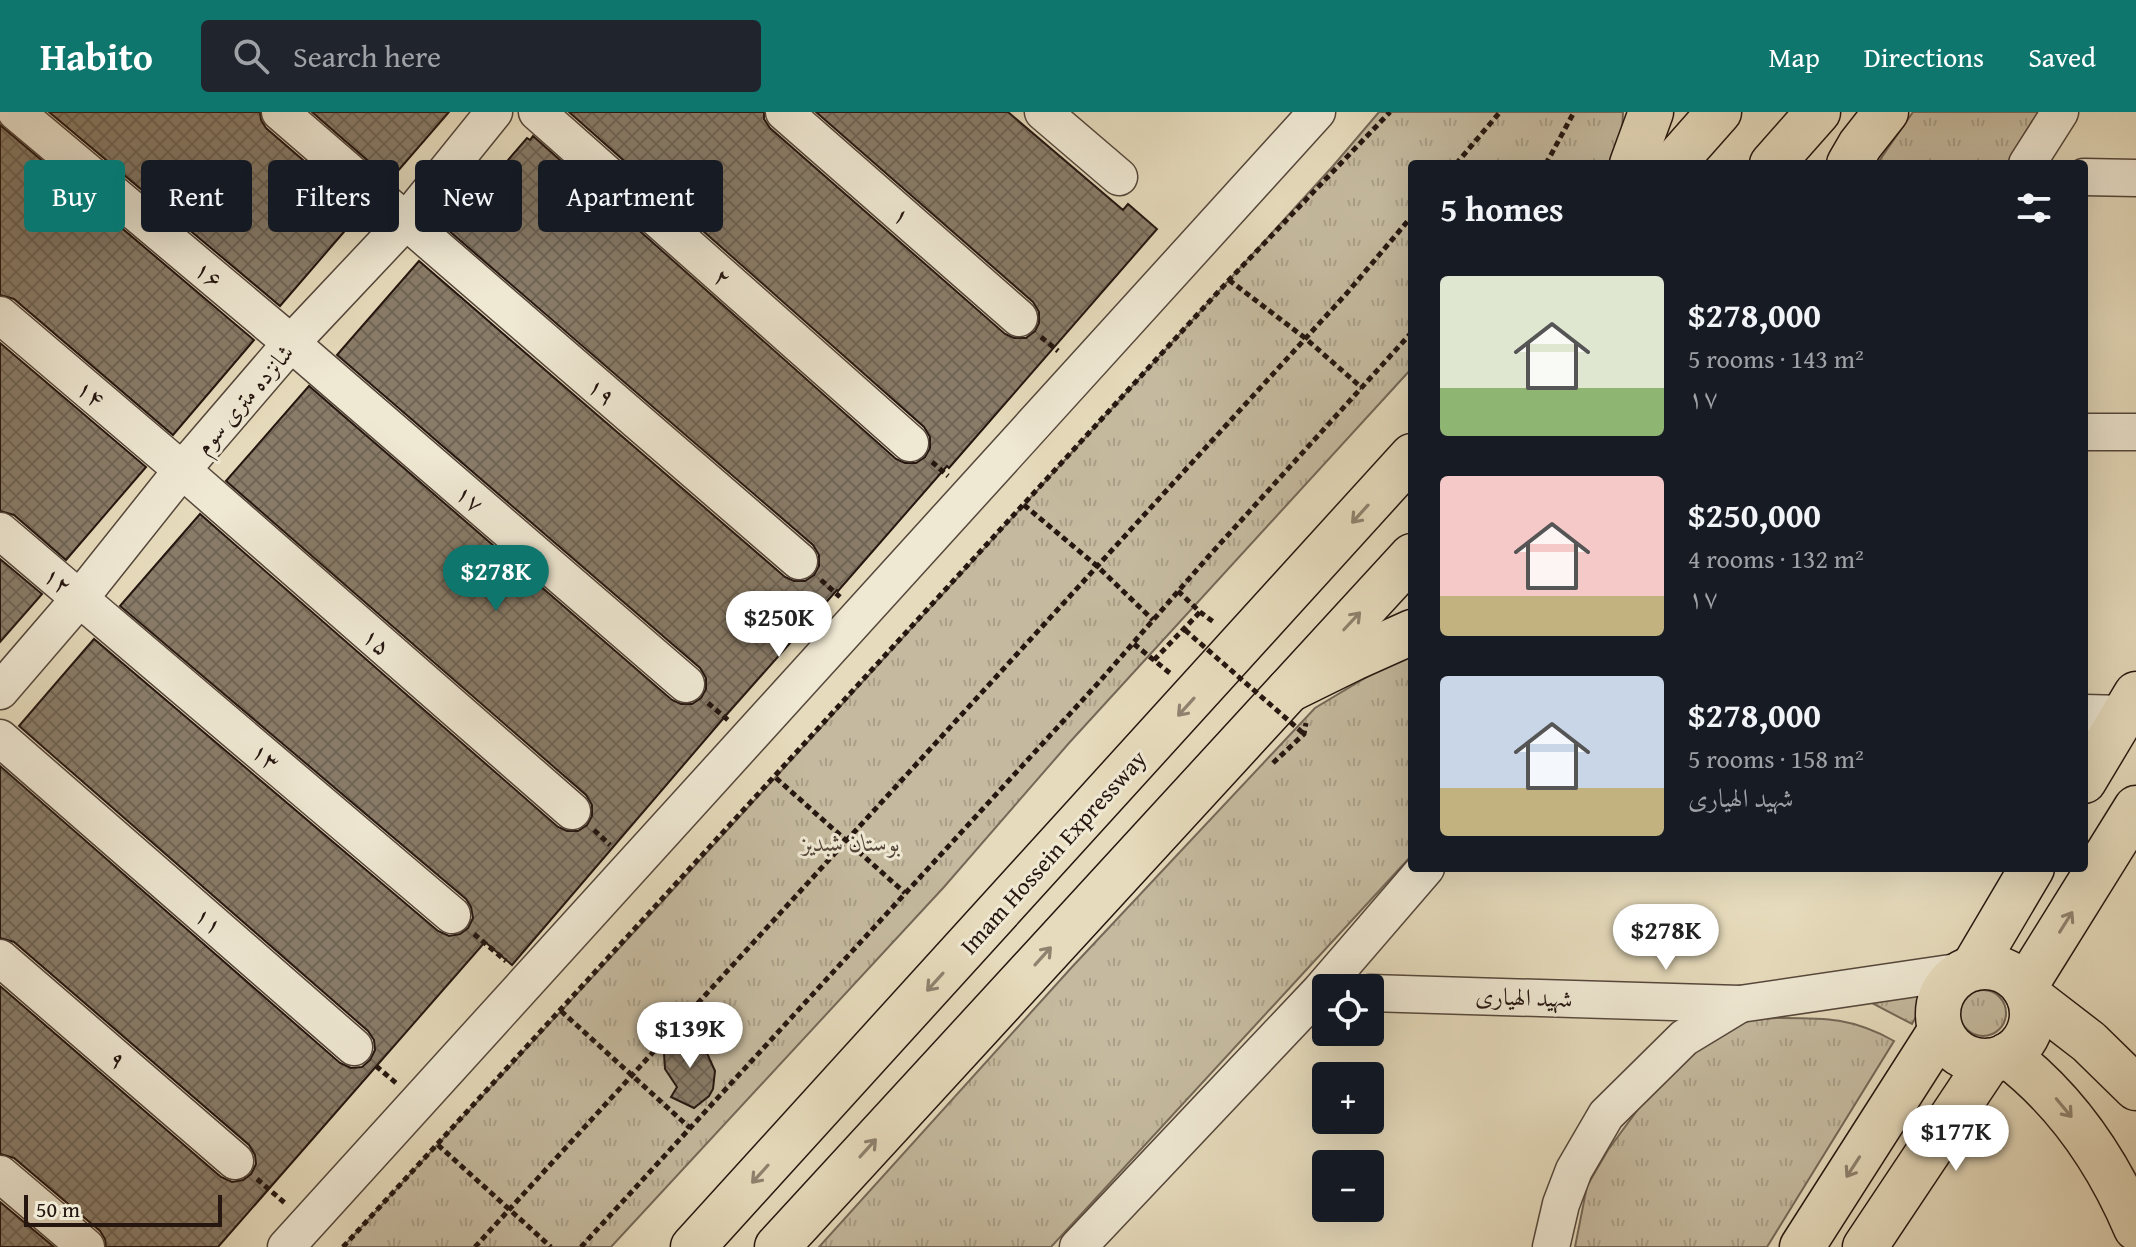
<!DOCTYPE html>
<html lang="en">
<head>
<meta charset="utf-8">
<style>
	:root { --surface:#171b24; --page:#20242c; --text:#f1f3f6; --muted:#9ea1a6; --accent:#0f766e }
	body { margin:0; font-family:"Gentium Book Plus",Amiri,serif; background:var(--page); color:var(--text); height:100vh; display:flex; flex-direction:column; font-size:30px; white-space:nowrap }
	* { box-sizing:border-box; margin:0 }
	p { font-size:26px; color:var(--muted) }
	.icon { flex:none; width:44px; height:44px; fill:none; stroke:currentColor; stroke-width:2; stroke-linecap:round; stroke-linejoin:round }
	.map { position:relative; flex:1; overflow:hidden }
	.side { position:absolute; left:1408px; top:48px; width:680px; height:712px; display:flex; flex-direction:column; background:var(--surface); border-radius:8px; box-shadow:0 8px 32px #0002 }
	.side>* { flex:none }
	.guide { position:absolute; left:24px; top:48px; width:760px; height:72px; display:flex; gap:16px }
	.fabs { position:absolute; left:1312px; top:862px; display:grid; gap:16px }
	.fabs a { display:grid; place-items:center; width:72px; height:72px; border-radius:8px; background:var(--surface); box-shadow:0 8px 32px #0002; font-size:40px }
	.scale { position:absolute; left:24px; bottom:20px; width:198px; box-sizing:border-box; padding-left:8px; border:4px solid #251610; border-top:0; font-size:22px; line-height:28px; white-space:nowrap; color:#251610; -webkit-text-stroke:6px #efe8d3; paint-order:stroke }
	.price { position:absolute; translate:-50% -68px; padding:0 18px; border-radius:28px; background:#fff; color:#222; font-size:26px; line-height:52px; filter:drop-shadow(0 2px 4px #0008) }
	.price::after { content:''; position:absolute; left:50%; top:48px; width:24px; height:18px; margin-left:-12px; background:inherit; clip-path:polygon(0 0,100% 0,50% 100%) }
	.price.selected { background:var(--accent); color:#fff }
	ul { padding:0; list-style:none }
	li { display:flex; align-items:center; gap:24px; height:200px; padding:0 32px }
	li span { display:grid; place-items:center; flex:none; width:224px; height:160px; border-radius:8px; color:#555 }
	li>.icon { margin-inline-start:auto }
	span .icon { width:96px; height:96px; fill:#fffc; stroke-width:1 }
	li b { font-size:34px }
	h2 { display:flex; justify-content:space-between; align-items:center; height:96px; padding:0 32px; font-size:34px }
	.chip { padding:0 28px; border-radius:8px; background:var(--surface); box-shadow:0 8px 32px #0002; font-size:28px; line-height:72px }
	.chip.selected { background:var(--accent); color:#fff }
	header { display:flex; align-items:center; gap:48px; box-sizing:border-box; height:112px; padding:0 40px; background:var(--accent); color:#fff }
	header strong { font-size:38px }
	nav { display:flex; gap:44px; margin-inline-start:auto; font-size:28px }
	.search { width:560px; height:72px; background:var(--page); display:flex; align-items:center; gap:20px; box-sizing:border-box; padding:0 28px; border-radius:8px; color:var(--muted); font-size:30px }
	.map>svg:first-child { display:block }
	.grass { fill:url(#grass-tufts); stroke:#756858; stroke-width:2 }
	.building { fill:url(#building-cross-hatch); stroke:#251610; stroke-width:2 }
	.lines { fill:none; stroke-linecap:round; stroke-linejoin:round }
	.minor-casing { stroke:#55473b; stroke-width:39 }
	.major-casing { stroke:#251610; stroke-width:47 }
	.highway-casing { stroke:#251610; stroke-width:47 }
	.path { stroke:#251610; stroke-width:5; stroke-dasharray:6 4; stroke-linecap:butt }
	.minor { stroke:#efe8d3; stroke-width:36 }
	.major { stroke:#e6dbbc; stroke-width:44 }
	.highway { stroke:#e6dbbc; stroke-width:44 }
	.path-bridge { stroke:#251610; stroke-width:5; stroke-dasharray:6 4; stroke-linecap:butt }
	.oneway { stroke:#8f826f }
	.labels { text-anchor:middle; dominant-baseline:central; stroke-width:6; stroke-linejoin:round; paint-order:stroke }
	.street-label { font-size:24px; fill:#251610; stroke:#efe8d3 }
	.park-label { font-size:24px; font-style:italic; fill:#55473b; stroke:#efe8d3 }
</style>
</head>
<body>
<header>
<strong>Habito</strong>
<div class="search"><svg class="icon" aria-label="search" viewBox="0 0 24 24"><circle cx="10" cy="10" r="6"/><path d="M15 15l6 6"/></svg>Search here</div>
<nav><a>Map</a><a>Directions</a><a>Saved</a></nav>
</header>
<div class="map">
<svg width="2136" height="1135" viewBox="0 0 2136 1135">
	<defs>
		<pattern id="grass-tufts" width="24" height="20" patternUnits="userSpaceOnUse" patternTransform="scale(2)"><rect width="24" height="20" fill="#c5ba9f"/><path d="M3 7l-1-3M5 7V3M7 7l1-3M15 17l-1-3M17 17v-4M19 17l1-3" fill="none" stroke="#a99f88"/></pattern>
		<pattern id="building-cross-hatch" width="8" height="8" patternUnits="userSpaceOnUse" patternTransform="scale(2)"><rect width="8" height="8" fill="#897c69"/><path d="M0 0l8 8M0 8l8-8" fill="none" stroke="#706555"/></pattern>
	</defs>
	<rect width="100%" height="100%" fill="#e6dbbc"/>
	<filter id="stains"><feTurbulence type="fractalNoise" baseFrequency=".0025" numOctaves="4"/><feColorMatrix values="0 0 0 0 .2 0 0 0 0 .09 0 0 0 0 .02 0 0 0 .5 -.17"/></filter>
	<radialGradient id="worn" r=".72"><stop offset=".6" stop-color="#630" stop-opacity="0"/><stop offset="1" stop-color="#630" stop-opacity=".3"/></radialGradient>
	<!-- grass -->
	<g class="grass">
		<path d="M1379,0h244l-1,22 -14,30h-196v204l-343,375 -125,144 -333,360h-268l318,-344 672,-737z"/>
		<path d="M1913,0h129l-35,52h-130z"/>
		<path d="M1412,538v205l-361,392h-232l253,-280 243,-259z"/>
		<path d="M1933,873l-21,39 -46,-24z"/>
		<circle cx="1983" cy="901" r="23"/>
		<path d="M1776,906c48,0 75,-1 118,23l-127,206h-192l12,-61 21,-36 45,-61 46,-46 39,-22z"/>
	</g>
	<!-- building -->
	<g class="building">
		<path d="M49,0h211l1,8 5,8 96,83 -82,95z"/>
		<path d="M312,0h137l-59,68z"/>
		<path d="M569,0h195v7l6,9 235,206 9,4h12l9,-7 4,-8v-11l-6,-10 -217,-190h192l115,98 5,-6 29,25 -208,239 -2,-2 -109,125 -1,-1 -109,123 -216,252 -27,-23 -267,305h-112l-1,-8 -5,-8 -86,-73 -14,-4v-168l221,191 11,5 11,-2 8,-6 5,-10 -1,-9 -6,-10 -235,-203 -14,-4v-172l340,297 11,5 11,-1 8,-7 5,-10 -1,-10 -6,-9 -349,-305 75,-87 344,292 11,5 11,-2 8,-6 5,-10 -2,-11 -5,-8 -346,-293 80,-92 358,313 9,4h11l9,-6 5,-9v-11l-6,-10 -360,-314 83,-95 363,314 9,4h11l9,-6 5,-9v-11l-6,-10 -363,-313 82,-94 366,316 9,4h11l9,-6 5,-9v-11l-6,-10 -365,-315 79,-92 3,2 3,-4 363,323 9,4h11l9,-6 5,-9v-11l-6,-10z"/>
		<path d="M0,13l254,215 -81,95 -159,-136 -14,-4z"/>
		<path d="M0,231l146,124 -80,93 -52,-45 -14,-4z"/>
		<path d="M0,447l42,35 -42,48z"/>
		<path d="M678,924h17l17,7 -7,6 10,22 -2,18 -4,7 -15,12 -23,-11 6,-10 -12,-18 -1,-16z"/>
		<path d="M0,1090l54,45h-54z"/>
	</g>
	<g class="lines">
		<!-- minor casing -->
		<g class="minor-casing">
			<g id="minor">
				<path d="M16,0l275,231 395,341"/>
				<path d="M280,0l519,449"/>
				<path d="M537,0l373,331"/>
				<path d="M784,0l235,206"/>
				<path d="M1043,0l76,65"/>
				<path d="M2027,52l33,-52"/>
				<path d="M2084,65l52,1"/>
				<path d="M0,203l182,155 390,341"/>
				<path d="M2084,320h52"/>
				<path d="M0,419l452,384"/>
				<path d="M0,579l80,-93 102,-128 109,-127 115,-122 88,-109"/>
				<path d="M2084,601l40,1"/>
				<path d="M0,626l354,309"/>
				<path d="M0,846l235,203"/>
				<path d="M1370,881l370,11 224,-33"/>
				<path d="M0,1062l86,73"/>
				<path d="M286,1135l1031,-1135"/>
				<path d="M1078,1135l242,-256 106,-123"/>
				<path d="M1551,1135l10,-43 13,-34 32,-55 78,-77 56,-34"/>
			</g>
		</g>
		<!-- major casing -->
		<g class="major-casing">
			<g id="major">
				<path d="M1632,52l19,-52"/>
				<path d="M1849,52l11,-19 26,-33"/>
				<path d="M1289,578l65,-32 58,-26"/>
				<path d="M2084,669l52,-87"/>
				<circle cx="1985" cy="902" r="47"/>
				<path d="M1973,856l59,-100"/>
				<path d="M2024,876l112,-180"/>
				<path d="M2028,883l61,47 47,46"/>
				<path d="M2007,943c59,45 100,105 129,173"/>
				<path d="M1802,1135l138,-216"/>
				<path d="M1865,1135l124,-186"/>
			</g>
		</g>
		<!-- highway casing -->
		<g class="highway-casing">
			<g id="highway">
				<path d="M1673,52l46,-52"/>
				<path d="M1772,52l46,-52"/>
				<path d="M693,1135l719,-791"/>
				<path d="M777,1135l635,-691"/>
			</g>
		</g>
		<!-- path -->
		<g class="path">
			<path d="M1456,52l44,-52"/>
			<path d="M1546,52l28,-52"/>
			<path d="M1229,168l76,58 57,50"/>
			<path d="M1041,225l17,14"/>
			<path d="M932,350l16,14"/>
			<path d="M1024,393l73,61 56,54"/>
			<path d="M821,468l19,17"/>
			<path d="M1178,479l22,21 15,11"/>
			<path d="M1134,532l37,30"/>
			<path d="M1154,548l46,-48"/>
			<path d="M708,591l20,17"/>
			<path d="M1273,651l31,-29 2,-11"/>
			<path d="M776,666l129,115"/>
			<path d="M594,718l16,15"/>
			<path d="M474,822l32,27"/>
			<path d="M561,899l129,117"/>
			<path d="M376,954l20,17"/>
			<path d="M438,1033l113,102"/>
			<path d="M257,1067l29,25"/>
			<path d="M343,1135l886,-967 161,-168"/>
			<path d="M475,1135l872,-954 65,-77"/>
			<path d="M581,1135l519,-566 108,-124 204,-225"/>
		</g>
		<!-- minor -->
		<use href="#minor" class="minor"/>
		<!-- major -->
		<use href="#major" class="major"/>
		<!-- highway -->
		<use href="#highway" class="highway"/>
		<!-- path-bridge -->
		<path class="path-bridge" d="M1185,518l119,104"/>
	</g>
	<!-- one-way arrows -->
	<defs><path id="oneway-shaft" d="M-6 0H5M1.5-3L5.5 0L1.5 3" fill="none" stroke-width="1.6" stroke-linecap="round" stroke-linejoin="round" transform="scale(2)"/></defs>
	<g class="oneway">
		<use href="#oneway-shaft" transform="translate(1360 402) rotate(132)"/>
		<use href="#oneway-shaft" transform="translate(1352 509) rotate(-47)"/>
		<use href="#oneway-shaft" transform="translate(1186 595) rotate(132)"/>
		<use href="#oneway-shaft" transform="translate(2066 810) rotate(-58)"/>
		<use href="#oneway-shaft" transform="translate(1043 844) rotate(-48)"/>
		<use href="#oneway-shaft" transform="translate(935 870) rotate(132)"/>
		<use href="#oneway-shaft" transform="translate(2064 996) rotate(50)"/>
		<use href="#oneway-shaft" transform="translate(868 1036) rotate(-48)"/>
		<use href="#oneway-shaft" transform="translate(1853 1055) rotate(123)"/>
		<use href="#oneway-shaft" transform="translate(760 1062) rotate(132)"/>
	</g>
	<g class="labels">
		<!-- street labels -->
		<g class="street-label">
			<text transform="translate(902 103) rotate(41)">۱</text>
			<text transform="translate(209 162) rotate(40)">۱۶</text>
			<text transform="translate(723 165) rotate(42)">۲</text>
			<text transform="translate(602 279) rotate(41)">۱۹</text>
			<text transform="translate(91 281) rotate(40)">۱۴</text>
			<text transform="translate(244 287) rotate(-49)">شانزده متری سوم</text>
			<text transform="translate(470 386) rotate(41)">۱۷</text>
			<text transform="translate(58 468) rotate(40)">۱۲</text>
			<text transform="translate(377 529) rotate(41)">۱۵</text>
			<text transform="translate(266 644) rotate(41)">۱۳</text>
			<text transform="translate(1053 740) rotate(-48)">Imam Hossein Expressway</text>
			<text transform="translate(209 808) rotate(41)">۱۱</text>
			<text transform="translate(1524 885) rotate(2)">شهید الهیاری</text>
			<text transform="translate(118 947) rotate(41)">۹</text>
		</g>
		<!-- park labels -->
		<g class="park-label">
			<text x="851" y="730">بوستان شبدیز</text>
		</g>
	</g>
	<rect width="100%" height="100%" filter="url(#stains)"/>
	<rect width="100%" height="100%" fill="url(#worn)"/>
</svg>
<div class="fabs">
<a><svg class="icon" aria-label="locate" viewBox="0 0 24 24"><circle cx="12" cy="12" r="6"/><path d="M12 2v4M12 18v4M2 12h4M18 12h4"/></svg></a>
<a>+</a>
<a>−</a>
</div>
<div class="scale">50 m</div>
<b class="price selected" style="left:496px;top:501px">$278K</b>
<b class="price" style="left:779px;top:547px">$250K</b>
<b class="price" style="left:1666px;top:860px">$278K</b>
<b class="price" style="left:690px;top:958px">$139K</b>
<b class="price" style="left:1956px;top:1061px">$177K</b>
<div class="guide">
<a class="chip selected">Buy</a>
<a class="chip">Rent</a>
<a class="chip">Filters</a>
<a class="chip">New</a>
<a class="chip">Apartment</a>
</div>
<section class="side">
<h2>5 homes<svg class="icon" aria-label="filters" viewBox="0 0 24 24"><path d="M4 7h16M4 17h16"/><circle cx="9" cy="7" r="2"/><circle cx="15" cy="17" r="2"/></svg></h2>
<ul>
<li><span style="background:linear-gradient(#dfe7d0 70%,#8fb573 0)"><svg class="icon" aria-label="home" viewBox="0 0 24 24"><path d="M3 11l9-7 9 7M6 9v11h12V9"/></svg></span><div><b>$278,000</b><p>5 rooms · 143 m²</p><p>۱۷</p></div></li>
<li><span style="background:linear-gradient(#f6c9c9 75%,#c2b280 0)"><svg class="icon" aria-label="home" viewBox="0 0 24 24"><path d="M3 11l9-7 9 7M6 9v11h12V9"/></svg></span><div><b>$250,000</b><p>4 rooms · 132 m²</p><p>۱۷</p></div></li>
<li><span style="background:linear-gradient(#c9d6e8 70%,#c2b280 0)"><svg class="icon" aria-label="home" viewBox="0 0 24 24"><path d="M3 11l9-7 9 7M6 9v11h12V9"/></svg></span><div><b>$278,000</b><p>5 rooms · 158 m²</p><p>شهید الهیاری</p></div></li>
</ul>
</section>
</div>
</body>
</html>
